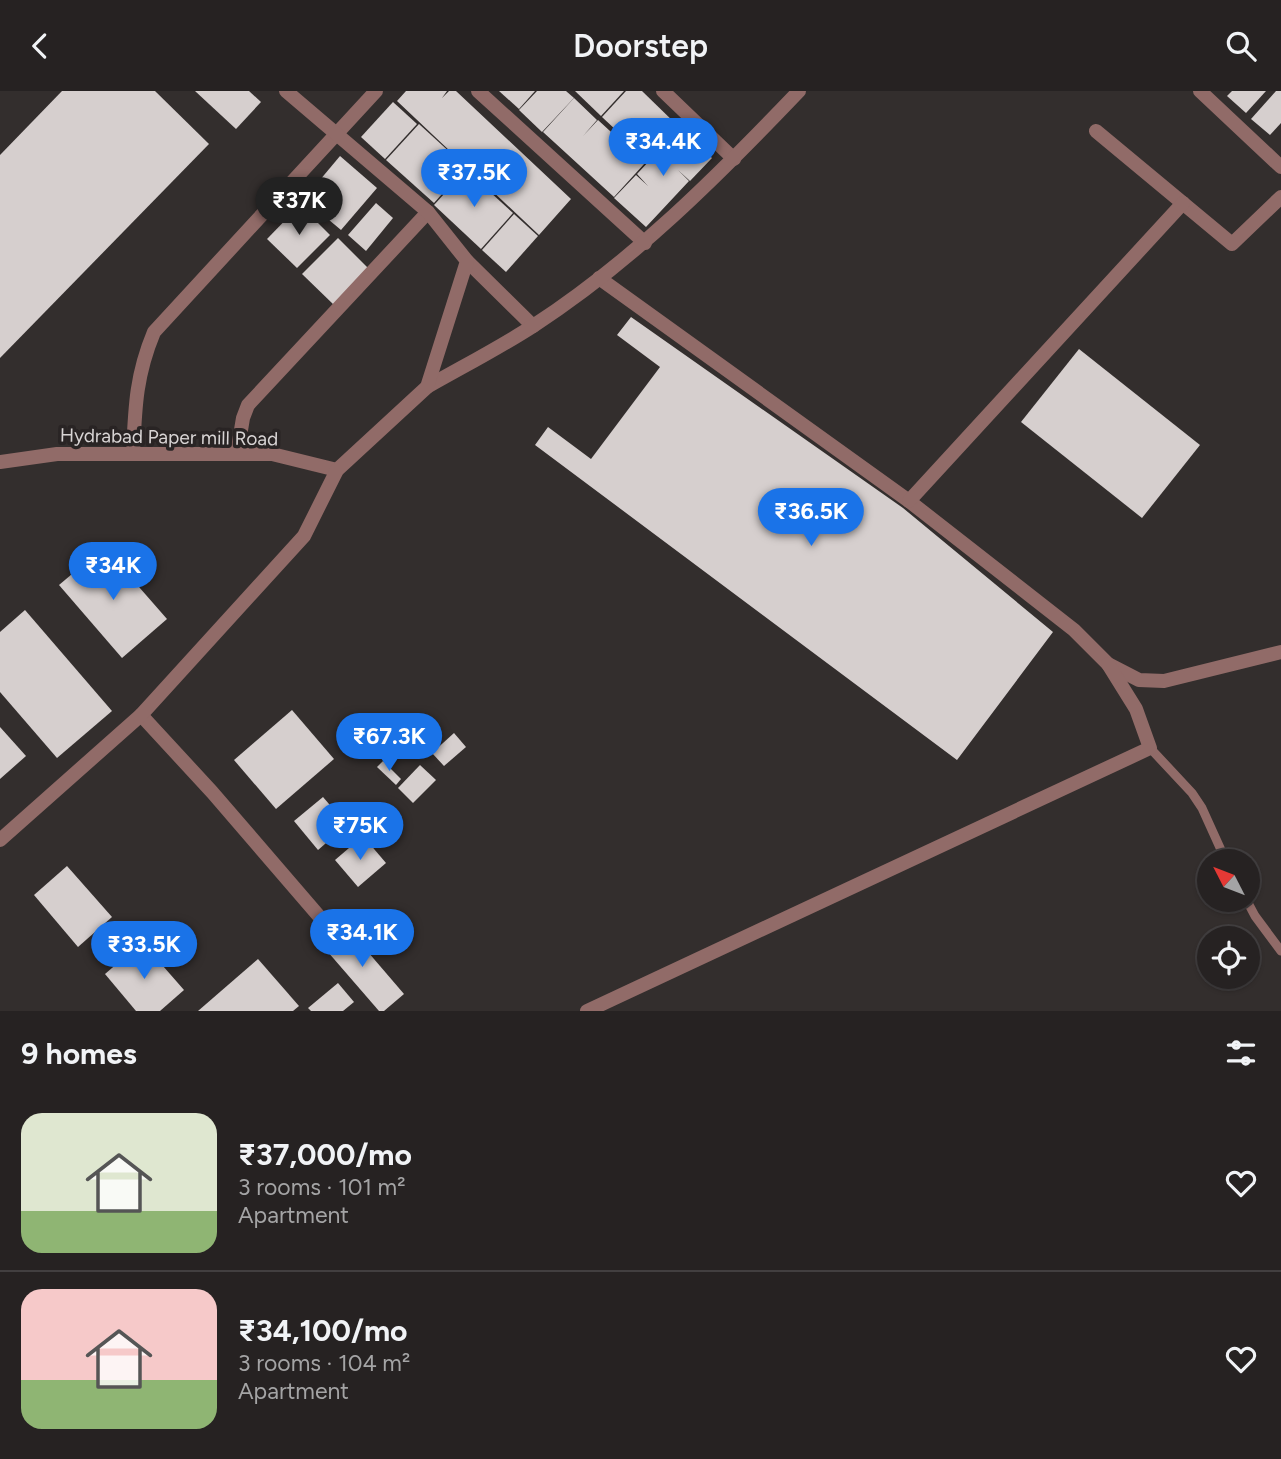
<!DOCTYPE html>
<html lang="en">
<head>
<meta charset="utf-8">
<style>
	:root { --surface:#262222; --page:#2e2a2a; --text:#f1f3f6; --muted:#a4a4a5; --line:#423f40; --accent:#1a73e8 }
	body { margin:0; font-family:Figtree,sans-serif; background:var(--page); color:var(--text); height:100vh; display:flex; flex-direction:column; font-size:26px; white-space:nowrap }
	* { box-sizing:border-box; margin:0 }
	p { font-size:23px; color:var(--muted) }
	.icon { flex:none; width:38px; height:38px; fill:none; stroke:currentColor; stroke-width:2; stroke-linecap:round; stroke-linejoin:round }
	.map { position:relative; height:920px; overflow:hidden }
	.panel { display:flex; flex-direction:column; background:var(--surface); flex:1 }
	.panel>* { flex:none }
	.needle { width:46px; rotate:312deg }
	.fabs { position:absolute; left:1197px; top:758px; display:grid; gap:14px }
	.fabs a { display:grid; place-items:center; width:63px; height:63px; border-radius:50%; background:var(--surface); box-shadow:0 2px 5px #0004,0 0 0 2px var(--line); font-size:35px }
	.price { position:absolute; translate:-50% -60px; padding:0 16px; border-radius:24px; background:var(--accent); color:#fff; font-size:23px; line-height:46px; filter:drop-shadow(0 2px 4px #0008) }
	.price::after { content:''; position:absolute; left:50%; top:42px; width:21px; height:16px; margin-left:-10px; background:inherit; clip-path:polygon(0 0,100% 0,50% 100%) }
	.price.active { background:#222; color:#fff }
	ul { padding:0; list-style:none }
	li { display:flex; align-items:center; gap:21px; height:175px; padding:0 21px }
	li+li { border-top:2px solid var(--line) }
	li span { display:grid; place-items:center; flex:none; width:196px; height:140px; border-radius:21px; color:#555 }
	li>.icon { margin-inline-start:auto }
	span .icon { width:84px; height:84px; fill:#fffc; stroke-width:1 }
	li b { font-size:30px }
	h2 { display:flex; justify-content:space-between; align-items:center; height:84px; padding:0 21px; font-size:30px }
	header { display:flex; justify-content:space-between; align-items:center; height:91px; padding:0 21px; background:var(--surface); font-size:32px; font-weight:600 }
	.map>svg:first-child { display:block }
	.building { fill:#d6cfce }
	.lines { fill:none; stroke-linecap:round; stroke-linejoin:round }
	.service { stroke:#916b68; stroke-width:9 }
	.minor { stroke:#916b68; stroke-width:14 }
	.labels { text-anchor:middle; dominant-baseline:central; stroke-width:7; stroke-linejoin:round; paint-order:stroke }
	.street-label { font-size:19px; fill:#d8d4d4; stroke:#292424 }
</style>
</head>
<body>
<header><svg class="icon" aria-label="back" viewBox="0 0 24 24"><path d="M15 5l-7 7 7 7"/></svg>Doorstep<svg class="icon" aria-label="search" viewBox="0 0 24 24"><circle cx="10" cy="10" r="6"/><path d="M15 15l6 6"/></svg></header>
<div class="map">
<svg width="1281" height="920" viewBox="0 0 1281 920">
	<rect width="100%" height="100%" fill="#332e2d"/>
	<!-- building -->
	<g class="building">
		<path d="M62,0h93l54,53 -209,214v-203z"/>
		<path d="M195,0h54l12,11 -25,27z"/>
		<path d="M406,0h41l-5,7 7,-7h7l115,108 -32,36 -142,-134z"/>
		<path d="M499,0h36l-16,18z"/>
		<path d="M537,0h29l8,7 -32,34 -23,-22z"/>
		<path d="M575,0h49l-23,25z"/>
		<path d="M626,0h16l37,36 -31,33 -46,-43z"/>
		<path d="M1232,0h34l-20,22 -19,-17z"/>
		<path d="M1276,0h5v32l-11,12 -19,-16z"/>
		<path d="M574,7l23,22 -14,16 15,-16 47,43 -31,34 -71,-65z"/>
		<path d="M393,11l24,22 -32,35 -24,-22z"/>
		<path d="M419,33l47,43 -32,36 -48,-43z"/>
		<path d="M680,37l32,30 -22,23 -12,-11 11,11 -43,46 -32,-29 22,-23 12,11 -11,-12z"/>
		<path d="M340,65l37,32 -36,42 -37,-31z"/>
		<path d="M466,79l47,43 -32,36 -47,-44z"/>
		<path d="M376,112l17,15 -27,33 -18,-16z"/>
		<path d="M300,114l30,30 -33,33 -30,-29z"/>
		<path d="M514,123l24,22 -32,36 -24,-22z"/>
		<path d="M338,147l32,32 -35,36 -33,-32z"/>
		<path d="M631,226l272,191 150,124 -96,128 -422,-315 13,-18 43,32 69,-92 -43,-32z"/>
		<path d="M1079,258l121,96 -58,73 -121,-96z"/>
		<path d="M104,456l63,72 -45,39 -63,-73z"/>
		<path d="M25,519l87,101 -55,47 -57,-66v-60z"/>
		<path d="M292,619l42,49 -58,50 -42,-49z"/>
		<path d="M0,636l26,29 -26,23z"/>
		<path d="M454,642l12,14 -22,19 -12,-13z"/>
		<path d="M383,670l18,18 -5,6 -19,-18z"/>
		<path d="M420,674l16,15 -23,23 -15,-15z"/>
		<path d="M323,706l24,28 -29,25 -24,-29z"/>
		<path d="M363,745l23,27 -28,24 -23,-27z"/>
		<path d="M67,775l45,51 -34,30 -44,-52z"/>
		<path d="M344,833l60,70 -20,17h-5l-58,-67z"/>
		<path d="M142,851l42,48 -24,21h-24l-31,-37z"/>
		<path d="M258,868l41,47 -6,5h-95z"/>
		<path d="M338,892l16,19 -11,9h-32l-3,-3z"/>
	</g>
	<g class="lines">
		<!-- service -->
		<g class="service">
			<path d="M1150,657l42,45 10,15 24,53"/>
			<path d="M1246,808l9,17 26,35"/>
		</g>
		<!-- minor -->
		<g class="minor">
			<path d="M478,0l167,152"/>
			<path d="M663,0l71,68"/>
			<path d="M1200,0l81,76"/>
			<path d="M1096,40l136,113 49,-47"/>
			<path d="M467,170l66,65"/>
			<path d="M599,187l310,223 165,129 34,34 31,16 25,1 117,-29"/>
			<path d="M427,296c35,-20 72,-39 106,-61 100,-65 184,-149 266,-235"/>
			<path d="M133,363c2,-47 3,-79 21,-122l222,-241"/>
			<path d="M237,363l6,-36 5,-13 180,-193"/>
			<path d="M0,371l57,-8h215l65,16"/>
			<path d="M909,410l274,-298"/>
			<path d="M141,624l71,77 118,137"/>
			<path d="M0,749l141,-125 163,-179 33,-66 90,-83 40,-126 -39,-49 -142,-121"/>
			<path d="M587,920l563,-263 -14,-39 -28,-45"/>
		</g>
	</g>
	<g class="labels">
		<!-- street labels -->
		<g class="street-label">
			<text transform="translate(169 346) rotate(1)">Hydrabad Paper mill Road</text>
		</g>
	</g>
</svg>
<div class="fabs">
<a><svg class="needle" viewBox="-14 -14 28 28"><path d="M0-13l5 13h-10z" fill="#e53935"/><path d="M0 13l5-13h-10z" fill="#a4a4a5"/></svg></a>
<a><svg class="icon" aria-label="locate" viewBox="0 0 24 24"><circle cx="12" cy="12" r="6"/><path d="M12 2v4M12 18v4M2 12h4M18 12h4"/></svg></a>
</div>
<b class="price" style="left:663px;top:87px">₹34.4K</b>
<b class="price" style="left:474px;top:118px">₹37.5K</b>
<b class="price active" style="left:299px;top:146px">₹37K</b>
<b class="price" style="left:811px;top:457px">₹36.5K</b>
<b class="price" style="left:113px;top:511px">₹34K</b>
<b class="price" style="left:389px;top:682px">₹67.3K</b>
<b class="price" style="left:360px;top:771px">₹75K</b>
<b class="price" style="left:362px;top:878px">₹34.1K</b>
<b class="price" style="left:144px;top:890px">₹33.5K</b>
</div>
<section class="panel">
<h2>9 homes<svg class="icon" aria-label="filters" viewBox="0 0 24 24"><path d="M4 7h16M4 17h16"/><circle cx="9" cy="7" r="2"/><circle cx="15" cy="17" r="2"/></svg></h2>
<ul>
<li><span style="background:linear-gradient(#dfe7d0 70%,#8fb573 0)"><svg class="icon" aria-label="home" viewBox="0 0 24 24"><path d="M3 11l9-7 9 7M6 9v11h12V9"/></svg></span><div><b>₹37,000/mo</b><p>3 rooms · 101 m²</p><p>Apartment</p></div><svg class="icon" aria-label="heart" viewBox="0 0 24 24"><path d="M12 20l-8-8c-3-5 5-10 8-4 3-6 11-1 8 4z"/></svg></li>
<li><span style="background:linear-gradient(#f6c9c9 65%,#8fb573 0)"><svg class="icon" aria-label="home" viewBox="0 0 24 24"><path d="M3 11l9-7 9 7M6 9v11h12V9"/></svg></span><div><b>₹34,100/mo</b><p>3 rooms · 104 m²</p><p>Apartment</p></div><svg class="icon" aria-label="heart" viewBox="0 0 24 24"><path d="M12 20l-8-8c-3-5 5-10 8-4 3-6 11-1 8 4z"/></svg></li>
</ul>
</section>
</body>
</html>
